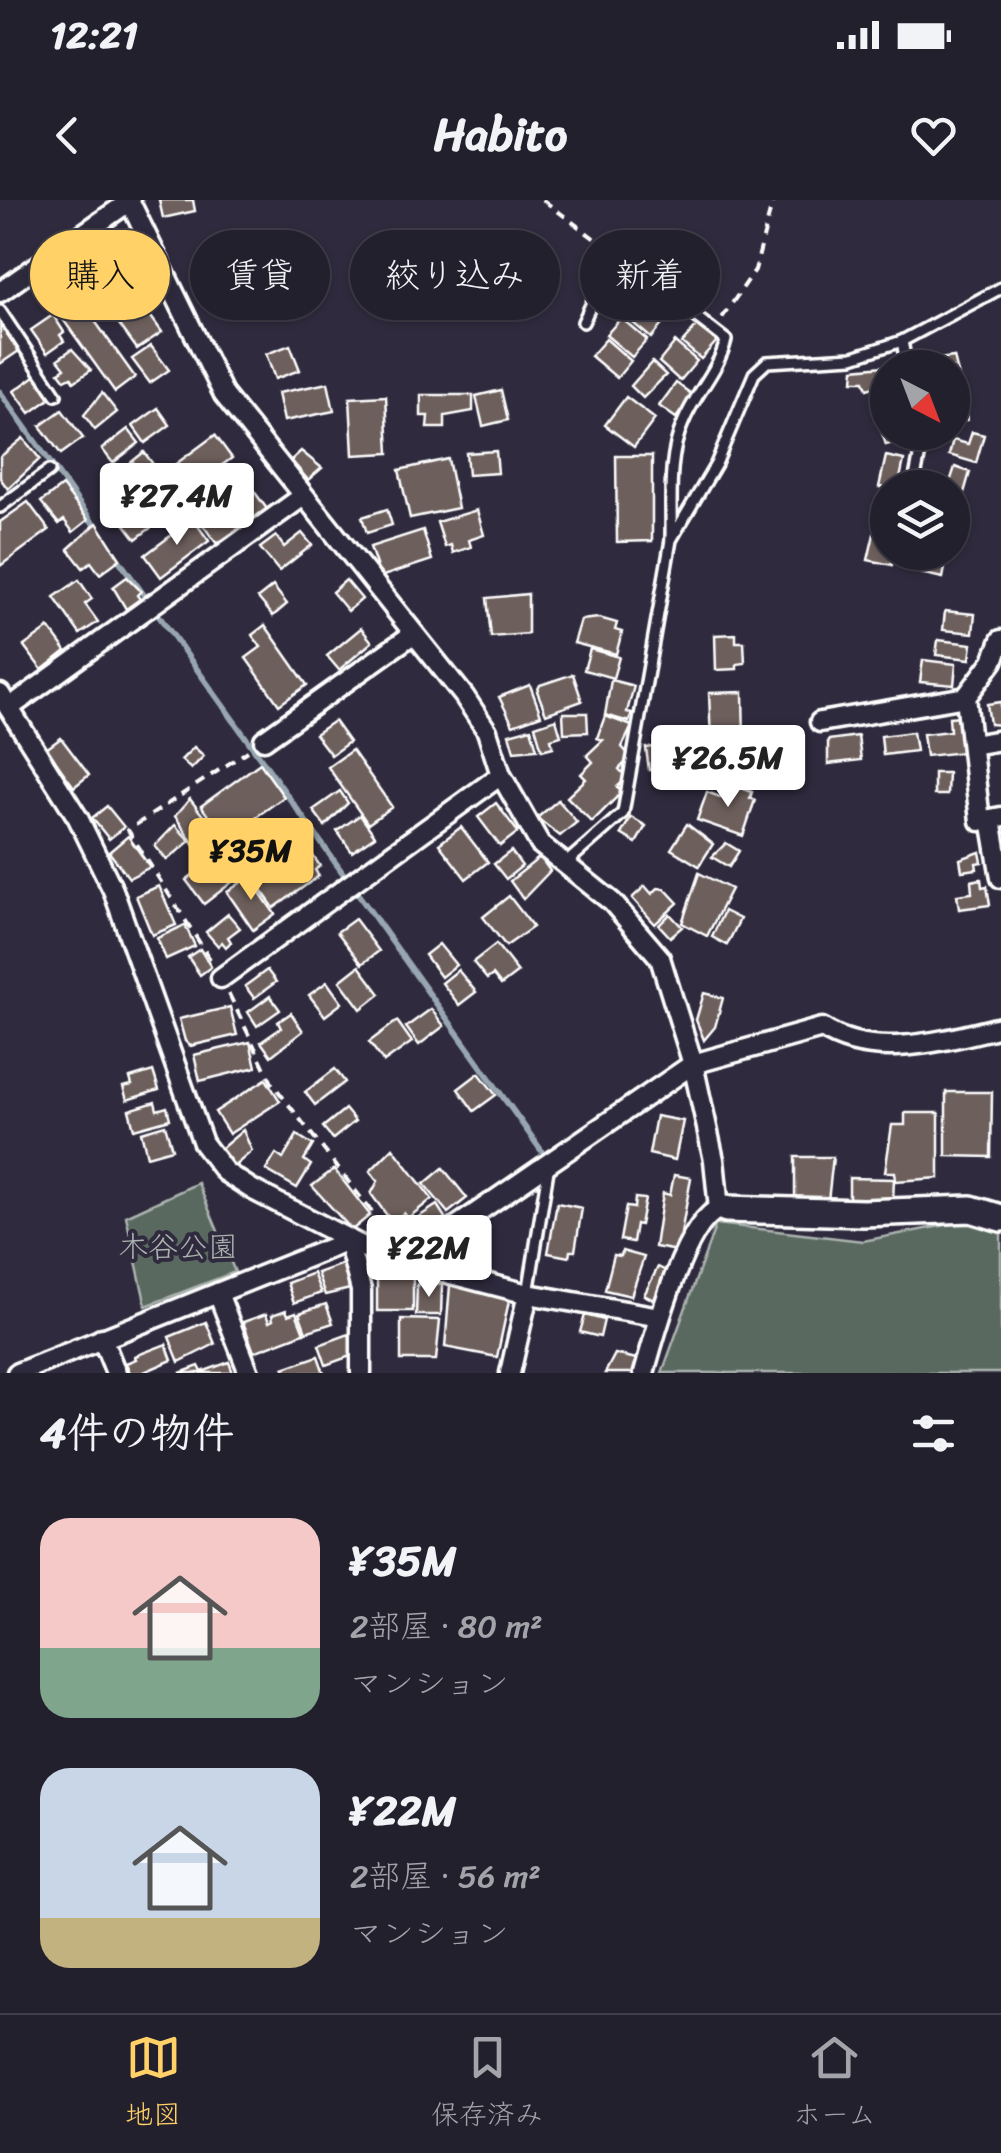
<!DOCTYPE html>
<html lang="ja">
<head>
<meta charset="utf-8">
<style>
	:root { --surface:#23202e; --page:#2f2d3a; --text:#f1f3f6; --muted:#a3a3aa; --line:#403e4a; --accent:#ffd166 }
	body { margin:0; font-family:Sriracha,"Klee One",sans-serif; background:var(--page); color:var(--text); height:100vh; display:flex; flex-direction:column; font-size:38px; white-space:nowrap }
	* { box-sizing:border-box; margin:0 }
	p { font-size:32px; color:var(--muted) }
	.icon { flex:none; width:55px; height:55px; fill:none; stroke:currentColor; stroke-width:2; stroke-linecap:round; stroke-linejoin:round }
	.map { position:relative; height:1173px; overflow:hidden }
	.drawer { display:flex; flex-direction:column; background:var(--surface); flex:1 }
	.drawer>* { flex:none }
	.guide { position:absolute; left:30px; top:30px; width:942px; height:90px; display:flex; gap:20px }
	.needle { width:65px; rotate:138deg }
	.fabs { position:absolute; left:870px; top:150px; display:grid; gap:20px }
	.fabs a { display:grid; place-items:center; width:100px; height:100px; border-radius:50%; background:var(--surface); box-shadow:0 2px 8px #0004,0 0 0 2px var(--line); font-size:50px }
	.price { position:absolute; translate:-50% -85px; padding:0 22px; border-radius:10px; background:#fff; color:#222; font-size:32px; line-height:65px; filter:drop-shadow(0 2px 5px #0008) }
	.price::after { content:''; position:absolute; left:50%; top:60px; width:30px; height:22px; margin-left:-15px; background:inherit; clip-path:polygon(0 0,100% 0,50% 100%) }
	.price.on { background:var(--accent); color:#111 }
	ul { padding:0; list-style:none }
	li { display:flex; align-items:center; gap:30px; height:250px; padding:0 40px }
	li span { display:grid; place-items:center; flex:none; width:280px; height:200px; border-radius:30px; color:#555 }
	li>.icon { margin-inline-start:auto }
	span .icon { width:120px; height:120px; fill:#fffc; stroke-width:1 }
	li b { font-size:42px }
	h2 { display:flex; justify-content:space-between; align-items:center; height:120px; padding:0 40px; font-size:42px }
	.tag { padding:0 35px; border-radius:45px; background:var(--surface); box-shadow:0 2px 8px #0004,0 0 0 2px var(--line); font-size:35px; line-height:90px }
	.tag.on { background:var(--accent); color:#111 }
	.status { display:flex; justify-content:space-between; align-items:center; height:70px; padding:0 50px; background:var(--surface); direction:ltr }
	.status svg { height:28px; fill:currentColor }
	header { display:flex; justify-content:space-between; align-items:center; height:130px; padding:0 40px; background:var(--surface); font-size:45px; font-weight:800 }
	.menu { display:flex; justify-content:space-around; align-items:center; height:140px; border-top:2px solid var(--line); background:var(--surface); font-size:28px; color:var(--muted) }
	.menu a { display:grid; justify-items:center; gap:5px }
	.menu .on { color:var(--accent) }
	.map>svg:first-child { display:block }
	.green { fill:#5a6960; stroke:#acb4b0; stroke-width:2.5 }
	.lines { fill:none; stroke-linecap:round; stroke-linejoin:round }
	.stream { stroke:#97a6b0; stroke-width:6 }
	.building { fill:#6d5f5b; stroke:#fff; stroke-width:2.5 }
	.lane-casing { stroke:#fff; stroke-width:16 }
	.street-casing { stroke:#fff; stroke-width:25 }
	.secondary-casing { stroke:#fff; stroke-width:32 }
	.path { stroke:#fff; stroke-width:4; stroke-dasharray:10 8; stroke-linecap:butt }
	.lane { stroke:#2f2a3d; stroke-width:9 }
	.street { stroke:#2f2a3d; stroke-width:18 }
	.secondary { stroke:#2f2a3d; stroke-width:25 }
	.labels { text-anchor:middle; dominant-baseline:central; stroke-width:8; stroke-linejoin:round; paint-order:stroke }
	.park-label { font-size:30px; fill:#acb4b0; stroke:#2f2a3d }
</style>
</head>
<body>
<div class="status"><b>12:21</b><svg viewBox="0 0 49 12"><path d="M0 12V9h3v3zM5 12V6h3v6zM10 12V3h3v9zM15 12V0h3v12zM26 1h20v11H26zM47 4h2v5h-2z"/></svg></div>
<header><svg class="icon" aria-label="back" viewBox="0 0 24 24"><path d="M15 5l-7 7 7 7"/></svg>Habito<svg class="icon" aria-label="heart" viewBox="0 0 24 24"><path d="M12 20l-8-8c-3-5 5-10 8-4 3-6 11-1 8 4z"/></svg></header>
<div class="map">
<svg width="1001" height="1173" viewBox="0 0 1001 1173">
	<rect width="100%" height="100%" fill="#2f2a3d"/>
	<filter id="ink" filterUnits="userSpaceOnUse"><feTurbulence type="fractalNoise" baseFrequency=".01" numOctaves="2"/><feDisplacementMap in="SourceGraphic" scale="20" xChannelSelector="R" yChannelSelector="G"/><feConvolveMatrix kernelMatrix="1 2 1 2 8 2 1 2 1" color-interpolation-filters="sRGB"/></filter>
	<g filter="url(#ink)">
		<!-- green -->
		<g class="green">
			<path d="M198,983l37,89 -89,34 -20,-90z"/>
			<path d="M972,1020l29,13v140h-339l54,-149 147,17z"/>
		</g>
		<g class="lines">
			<!-- stream -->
			<g class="stream">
				<path d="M0,192l98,138"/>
				<path d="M116,356l425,594"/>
			</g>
		</g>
		<!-- building -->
		<g class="building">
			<path d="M159,0h34l2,11 -32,7z"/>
			<path d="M137,35l11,15 -13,9 -11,-15z"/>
			<path d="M127,51l23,31 -24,17 -22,-31z"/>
			<path d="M627,75l19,16 -20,24 -19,-16z"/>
			<path d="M298,77l9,26 -29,11 -10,-26z"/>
			<path d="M72,89l63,88 -20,15 -63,-88z"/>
			<path d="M656,94l18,16 -23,28 -19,-16z"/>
			<path d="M138,99l24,33 -25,17 -23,-32z"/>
			<path d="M53,115l11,17 -4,3 4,6 -17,12 -16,-23z"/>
			<path d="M621,118l26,22 -15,17 -26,-22z"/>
			<path d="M0,124l19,27 -19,13z"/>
			<path d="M698,125l19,16 -16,18 -19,-16z"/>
			<path d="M606,139l25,22 -14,17 -26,-22z"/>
			<path d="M675,142l22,19 -17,20 -21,-19z"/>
			<path d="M290,145l10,25 -25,9 -9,-25z"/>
			<path d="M151,146l18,24 -19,13 -18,-24z"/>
			<path d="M72,149l19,21 -17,12 -3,-5 -6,3 -6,-8 6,-4 -7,-9z"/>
			<path d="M954,157l8,32 -10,2v-23h-36v-6z"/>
			<path d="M652,162l14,13 -23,23 -12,-12z"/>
			<path d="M894,165l-6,3v15l-21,6 -3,-8h-11l1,-12z"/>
			<path d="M35,176l16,22 -21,15 -16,-22z"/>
			<path d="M328,183l6,28 -50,10 -6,-28z"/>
			<path d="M676,183l17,12 -17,23 -17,-12z"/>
			<path d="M501,190l7,30 -25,6 -7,-30z"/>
			<path d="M102,193l15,19 -22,18 -11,-15z"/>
			<path d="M963,193l4,27 -15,2v-28z"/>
			<path d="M421,195h52v16l-28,5v12h-18l1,-12h-7z"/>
			<path d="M386,196l3,57 -36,2 -3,-57z"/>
			<path d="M626,197l29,22 -21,28 -29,-22z"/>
			<path d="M158,208l12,17 -25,18 -12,-17z"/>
			<path d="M62,210l21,28 -22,16 -21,-28z"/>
			<path d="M888,225v7h22l2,6 -26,7 -6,-18z"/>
			<path d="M128,229l11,14 -26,20 -11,-14z"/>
			<path d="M972,232l12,3 -8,28 -27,-8 4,-15 15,4z"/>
			<path d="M215,235l17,23 -46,33 -17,-22z"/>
			<path d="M23,238l17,21 -32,30 -8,-11v-21z"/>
			<path d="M301,251l21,17 -14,12 -17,-20z"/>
			<path d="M496,251l2,22 -30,2 -2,-22z"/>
			<path d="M144,252l17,23 -27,21 -14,-18 13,-9 -4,-5z"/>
			<path d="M616,256h36v85l-35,1z"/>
			<path d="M886,256l18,4 -6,28 -19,-1z"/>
			<path d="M448,259l10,49 -48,10 -11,-48z"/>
			<path d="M955,267l15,5 -10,35 -8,-3v-16h-4z"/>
			<path d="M166,283l16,21 -46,35 -16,-21z"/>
			<path d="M62,286l26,34 -15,12 -9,-12 -5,4 -18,-22z"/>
			<path d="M251,287l16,22 -50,35 -15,-20z"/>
			<path d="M28,302l21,28 -49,36v-44z"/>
			<path d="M387,309l5,16 -25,8 -5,-16z"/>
			<path d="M477,310l7,25 -15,5 2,7 -18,6 -2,-8 -6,2 -8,-25z"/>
			<path d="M193,319l16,22 -48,36 -16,-22z"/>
			<path d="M97,323l23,36 -20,15 -9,-12 -8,6 -15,-19z"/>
			<path d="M423,330l9,30 -52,17 -10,-30z"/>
			<path d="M302,333l10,12 -33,26 -19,-23 16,-12 8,11z"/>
			<path d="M874,334l14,3v15h6l-2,13 -24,-5z"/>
			<path d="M925,352l23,1 -5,25 -23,-5z"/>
			<path d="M127,377l14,14 -4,4 3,4 -14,10 -13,-22z"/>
			<path d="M79,380l13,19 -7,5 13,18 -18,12 -26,-37z"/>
			<path d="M346,380l16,19 -14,12 -16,-19z"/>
			<path d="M273,386l14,18 -14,12 -15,-18z"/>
			<path d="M528,394v40l-37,3 -4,-39z"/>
			<path d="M945,411l30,3 -2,19 -30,-3z"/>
			<path d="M599,418l18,5 -2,7 7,2 -6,22 -42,-11 7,-23z"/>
			<path d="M265,425l42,60 -28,20 -33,-47 15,-11 -9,-12z"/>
			<path d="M49,428l17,23 -24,19 -18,-24z"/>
			<path d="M361,428l11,14 -33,28 -12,-14z"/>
			<path d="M736,434v8h8l1,21 -8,1v5l-21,1 -1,-35z"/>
			<path d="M938,440l34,4 -2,15 -34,-4z"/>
			<path d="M590,449l29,8 -6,21 -29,-8z"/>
			<path d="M923,460l33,4 -2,21 -34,-3z"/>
			<path d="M573,474l9,27 -36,13 -9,-23 3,-6z"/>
			<path d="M611,480l23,6 -7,26 5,1 -3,9 -24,-7z"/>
			<path d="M530,485l11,30 -28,10 -14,-28z"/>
			<path d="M743,492l1,49 -33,1 -2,-49z"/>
			<path d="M1001,502v23l-11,-1 -3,-20z"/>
			<path d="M563,513h24l1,19 -24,1z"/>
			<path d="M605,516l27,10 -10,21 9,10 -12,12 8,9 -10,9 5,5 -30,30 -25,-25 19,-18 -5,-5 12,-12 -6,-7 16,-15 -6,-2z"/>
			<path d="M961,516l3,36 -38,4 -3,-22 27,-3 -1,-14z"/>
			<path d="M556,519l5,17 -10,3 2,8 -11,3 -7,-24z"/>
			<path d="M334,521l15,21 -18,13 -16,-21z"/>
			<path d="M531,528l6,21 -23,2 -5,-17z"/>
			<path d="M913,532l3,19 -33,4 -2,-19z"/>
			<path d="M858,536l3,24 -33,4v-24z"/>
			<path d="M61,538l28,37 -15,12 -28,-38z"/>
			<path d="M690,542l2,22 -43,6 -3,-22z"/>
			<path d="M194,547l10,9 -13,13 -10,-9z"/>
			<path d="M352,550l40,57 -24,17 -40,-57z"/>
			<path d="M260,563l24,34 -59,42 -24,-33z"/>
			<path d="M934,573h14l-1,22h-13z"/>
			<path d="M728,583l24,9 -2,6 5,2 -12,36 -46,-16 10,-28 16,6z"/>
			<path d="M340,591l8,12 -23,23 -12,-16z"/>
			<path d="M190,599l35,45 -15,12 -8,-11 -5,4 -22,-33z"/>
			<path d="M558,600l19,22 -17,14 -23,-18z"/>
			<path d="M496,603l22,29 -18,14 -22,-29z"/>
			<path d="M107,606l17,21 -15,12 -17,-21z"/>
			<path d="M360,615l15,21 -23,16 -15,-21z"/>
			<path d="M631,617l15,9 -10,17 -15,-9z"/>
			<path d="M687,624l26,20 -14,22 -28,-17z"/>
			<path d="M175,625l15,16 -23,19 -12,-14z"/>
			<path d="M461,627l27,35 -22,17 -27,-35z"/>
			<path d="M128,636l22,31 -21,11 -20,-26z"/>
			<path d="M295,642l6,9 6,-4 13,19 -5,4 4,6 -45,32 -24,-34z"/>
			<path d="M726,643l13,8 -10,16 -17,-10z"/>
			<path d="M511,651l11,15 -16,13 -12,-15z"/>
			<path d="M980,652l2,10 -6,1 1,6 -15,2 -2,-12z"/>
			<path d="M218,655l18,24 -32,25 -18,-24z"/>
			<path d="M540,657l10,14 -27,28 -13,-18z"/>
			<path d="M699,673l32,16 -24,47 -25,-13z"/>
			<path d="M249,677l26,37 -22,16 -26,-38z"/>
			<path d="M981,679l1,8 5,-1 3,19 -31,4 -2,-14 15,-2 -1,-12z"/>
			<path d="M159,686l17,39 -24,10 -16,-39z"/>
			<path d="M645,686l7,8 6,-6 7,1 13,14 -23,21 -23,-26z"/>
			<path d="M509,696l24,31 -27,19 -23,-29z"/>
			<path d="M724,711l16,8 -13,26 -15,-8z"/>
			<path d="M228,714l12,14 -12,9 3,5 -5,5 -4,-5 -4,4 -12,-14z"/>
			<path d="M670,714l12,13 -12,10 -11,-12z"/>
			<path d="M355,719l24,32 -17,13 -25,-32z"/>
			<path d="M185,725l10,21 -29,13 -9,-21z"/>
			<path d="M439,744l17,21 -15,12 -16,-22z"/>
			<path d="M496,744l22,28 -17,13 -8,-10 -6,4 -14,-17z"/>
			<path d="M200,749l11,18 -11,8 -12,-18z"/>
			<path d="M359,766l21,28 -19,15 -21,-28z"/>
			<path d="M267,770l9,12 -22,16 -9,-12z"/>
			<path d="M458,770l18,22 -17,13 -17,-22z"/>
			<path d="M327,782l15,21 -17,13 -16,-21z"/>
			<path d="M704,793l19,5 -8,29 -11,13 -8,-20z"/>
			<path d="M270,796l10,14 -23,16 -9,-14z"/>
			<path d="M230,807l7,28 -47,11 -5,-5 -6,-22z"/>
			<path d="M431,809l13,17 -25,19 -13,-18z"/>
			<path d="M291,813l12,18 -32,25 -10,-14 20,-14 -3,-6z"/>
			<path d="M397,821l15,21 -28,20 -15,-20z"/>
			<path d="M250,842l6,25 -56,14 -6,-26z"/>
			<path d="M335,869l10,13 -30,23 -10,-13z"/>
			<path d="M153,871l6,19 -32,10 -4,-13 9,-2 -2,-7z"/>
			<path d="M479,873l17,22 -22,16 -16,-22z"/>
			<path d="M266,879l14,22 -51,33 -14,-22z"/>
			<path d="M946,892h46l-1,65 -45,-1z"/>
			<path d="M155,902l2,8 10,-3 3,12 -36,10 -5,-19z"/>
			<path d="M345,909l10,12 -22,18 -10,-12z"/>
			<path d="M905,913h34v65l-43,3 -1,-9h-10l7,-47h13z"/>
			<path d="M656,916l27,5 -8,39 -26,-6z"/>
			<path d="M165,925l7,24 -25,7 -6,-24z"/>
			<path d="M243,930l9,21 -21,18 -14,-17z"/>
			<path d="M297,935l16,10 -9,15 7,5 -14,23 -31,-18 10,-16 7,5z"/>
			<path d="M393,948l39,51 -24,19 -4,-5 -12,9 -21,-28 7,-13 -8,-10z"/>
			<path d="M795,957h38l-5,44h-33z"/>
			<path d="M443,968l24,30 -19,15 -24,-29z"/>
			<path d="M334,969l36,46 -18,15 -40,-44z"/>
			<path d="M674,975l17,3 -13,73 -23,-4 8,-54 7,2z"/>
			<path d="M849,978l45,1 -1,22h-44z"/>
			<path d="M635,998l10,1 -5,26 -4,-1 -3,18 -13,-2 6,-33 8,1z"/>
			<path d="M557,1003l25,5 -7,43h-5l-1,6 -21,-4z"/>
			<path d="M437,1005l12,19 -31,21 -3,-5 -9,5 -9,-14z"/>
			<path d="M622,1051l22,6 -13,39 -26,-6 9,-35 7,1z"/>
			<path d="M345,1063l9,25 -29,7 -8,-22z"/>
			<path d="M658,1067l10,5 -14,28 -10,-5z"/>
			<path d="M313,1073l8,20 -27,10 -7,-20z"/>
			<path d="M377,1075l36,1v35h-36z"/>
			<path d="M417,1084h25l-1,31h-25z"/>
			<path d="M450,1085l60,11 -13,61 -52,-10z"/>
			<path d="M326,1104l7,19 -27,9 -7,-19z"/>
			<path d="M286,1110l2,5 8,-3 8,21 -50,19 -11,-30 23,-8 3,8 4,-2 -1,-5z"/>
			<path d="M585,1115l19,5 -4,17 -20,-5z"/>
			<path d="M401,1119l39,1 -4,40h-35z"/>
			<path d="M206,1122l9,22 -36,18 -10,-25z"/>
			<path d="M349,1134l7,20 -30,11 -7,-20z"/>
			<path d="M166,1144l6,16 -30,13h-12l-4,-10 10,-4 -1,-3z"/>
			<path d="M615,1154l30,7 -3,12h-37z"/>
			<path d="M318,1156l6,17h-38l-2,-5z"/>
			<path d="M229,1162l4,11h-53l19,-7 3,6z"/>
		</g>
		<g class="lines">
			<!-- lane casing -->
			<g class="lane-casing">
				<g id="lane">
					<path d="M0,111l56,84"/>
					<path d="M583,122l32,-68 111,86c-8,32 -31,53 -43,83 -16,36 -11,77 -12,116"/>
					<path d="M902,141l5,27"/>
					<path d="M913,288l8,-41 -2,-15"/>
					<path d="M0,307l49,-36"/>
					<path d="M565,664l58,-51 48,-273 45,-76 38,-90 13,-12 86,-5 49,-16 99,-53"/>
					<path d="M528,1094l21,-130"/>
				</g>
			</g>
			<!-- street casing -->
			<g class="street-casing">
				<g id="street">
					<path d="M129,0l95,195 240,301 23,35 14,44 39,69 72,58 48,56 33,106 21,96 5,49h7"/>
					<path d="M0,92l130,-91"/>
					<path d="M1001,440l-8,21 -27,36 14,124 21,-4"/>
					<path d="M0,494l78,124 35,72 90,253 22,29 28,18 128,66 147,38 132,23"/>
					<path d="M9,508l293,-211"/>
					<path d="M820,522l146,-25"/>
					<path d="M264,540l149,-106"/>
					<path d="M972,545l29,-5"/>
					<path d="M991,619l10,59"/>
					<path d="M221,778l280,-203"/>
					<path d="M348,1041l13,49v83"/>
					<path d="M402,1064l291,-200 129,-36c52,34 123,12 179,-1"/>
					<path d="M218,1093l31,80"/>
					<path d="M102,1138l14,35"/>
					<path d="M17,1173l331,-132"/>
					<path d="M510,1173l18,-79"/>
					<path d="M644,1173c10,-35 40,-151 75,-164"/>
				</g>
			</g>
			<!-- secondary casing -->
			<g class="secondary-casing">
				<path id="secondary" d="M726,1009l137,4 108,-4 30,9"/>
			</g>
			<!-- path -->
			<g class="path">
				<path d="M543,0l60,45"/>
				<path d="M722,118l33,-48 18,-70"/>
				<path d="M210,759l-82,-129 120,-79"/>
				<path d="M229,794l43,89 110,142v11"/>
			</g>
			<!-- lane -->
			<use href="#lane" class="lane"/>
			<!-- street -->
			<use href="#street" class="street"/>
			<!-- secondary -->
			<use href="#secondary" class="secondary"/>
		</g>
	</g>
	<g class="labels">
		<!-- park labels -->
		<g class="park-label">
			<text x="178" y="1047">木谷公園</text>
		</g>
	</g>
</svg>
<div class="fabs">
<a><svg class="needle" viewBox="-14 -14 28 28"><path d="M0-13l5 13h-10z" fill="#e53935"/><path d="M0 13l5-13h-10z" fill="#a3a3aa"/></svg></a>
<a><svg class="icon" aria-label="layers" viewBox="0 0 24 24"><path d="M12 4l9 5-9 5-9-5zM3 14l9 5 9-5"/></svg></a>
</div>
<b class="price" style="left:177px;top:348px">¥27.4M</b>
<b class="price" style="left:728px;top:610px">¥26.5M</b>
<b class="price on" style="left:251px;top:703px">¥35M</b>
<b class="price" style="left:429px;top:1100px">¥22M</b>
<div class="guide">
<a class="tag on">購入</a>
<a class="tag">賃貸</a>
<a class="tag">絞り込み</a>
<a class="tag">新着</a>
</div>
</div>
<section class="drawer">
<h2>4件の物件<svg class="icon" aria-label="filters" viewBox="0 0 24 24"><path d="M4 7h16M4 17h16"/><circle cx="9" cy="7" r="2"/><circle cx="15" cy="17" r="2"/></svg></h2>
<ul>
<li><span style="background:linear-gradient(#f6c9c9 65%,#7fa58c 0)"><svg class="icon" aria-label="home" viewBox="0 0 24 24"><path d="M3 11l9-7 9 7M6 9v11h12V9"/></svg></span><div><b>¥35M</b><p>2部屋 · 80 m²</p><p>マンション</p></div></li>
<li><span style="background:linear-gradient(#c9d6e8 75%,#c2b280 0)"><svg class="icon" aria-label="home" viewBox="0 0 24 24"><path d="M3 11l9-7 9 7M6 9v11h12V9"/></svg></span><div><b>¥22M</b><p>2部屋 · 56 m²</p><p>マンション</p></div></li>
</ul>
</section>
<nav class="menu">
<a class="on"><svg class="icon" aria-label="map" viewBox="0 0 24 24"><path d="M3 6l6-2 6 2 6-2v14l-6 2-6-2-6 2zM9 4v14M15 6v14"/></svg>地図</a>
<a><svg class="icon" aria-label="saved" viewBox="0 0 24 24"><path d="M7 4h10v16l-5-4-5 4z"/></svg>保存済み</a>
<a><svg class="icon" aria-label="home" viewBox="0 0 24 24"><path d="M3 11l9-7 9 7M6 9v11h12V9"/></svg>ホーム</a>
</nav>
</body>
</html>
